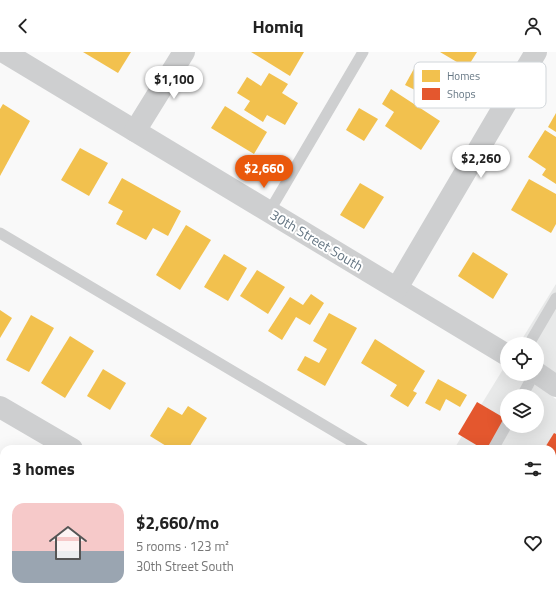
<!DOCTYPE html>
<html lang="en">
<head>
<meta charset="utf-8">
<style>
	:root { --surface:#fff; --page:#f2f2f2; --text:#222; --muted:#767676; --accent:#ea580c }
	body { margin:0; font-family:"Titillium Web",sans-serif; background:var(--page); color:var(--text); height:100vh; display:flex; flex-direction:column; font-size:15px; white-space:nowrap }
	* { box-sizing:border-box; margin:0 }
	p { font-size:13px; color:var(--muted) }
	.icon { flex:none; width:22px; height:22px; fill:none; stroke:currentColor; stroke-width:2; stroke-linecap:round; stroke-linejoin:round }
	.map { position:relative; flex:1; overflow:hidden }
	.drawer { position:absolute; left:0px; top:393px; width:556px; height:156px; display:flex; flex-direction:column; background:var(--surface); border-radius:12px 12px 0 0; box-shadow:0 4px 16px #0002 }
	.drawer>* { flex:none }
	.buttons { position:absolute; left:500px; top:285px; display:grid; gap:8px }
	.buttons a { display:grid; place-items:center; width:44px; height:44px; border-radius:50%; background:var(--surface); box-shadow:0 4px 16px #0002; font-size:20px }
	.price { position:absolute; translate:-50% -34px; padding:0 9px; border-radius:14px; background:#fff; color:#222; font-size:13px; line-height:26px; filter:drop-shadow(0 1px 2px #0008) }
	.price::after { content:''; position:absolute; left:50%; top:24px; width:12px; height:9px; margin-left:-6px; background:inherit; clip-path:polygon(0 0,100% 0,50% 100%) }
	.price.on { background:var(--accent); color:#fff }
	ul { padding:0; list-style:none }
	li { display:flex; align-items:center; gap:12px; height:100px; padding:0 12px }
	li span { display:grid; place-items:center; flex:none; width:112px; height:80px; border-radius:12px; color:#555 }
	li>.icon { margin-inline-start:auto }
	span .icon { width:48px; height:48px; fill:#fffc; stroke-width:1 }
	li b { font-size:17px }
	h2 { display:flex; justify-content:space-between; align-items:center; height:48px; padding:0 12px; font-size:17px }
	header { display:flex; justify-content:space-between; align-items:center; height:52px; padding:0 12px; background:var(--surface); font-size:18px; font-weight:700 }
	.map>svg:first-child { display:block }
	.built { fill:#e8e9e9; fill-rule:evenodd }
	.homes { fill:#f2c14e }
	.shops { fill:#e4572e }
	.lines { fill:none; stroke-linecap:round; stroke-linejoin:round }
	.lane { stroke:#cecfd0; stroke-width:11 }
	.street { stroke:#cecfd0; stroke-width:22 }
	.labels { text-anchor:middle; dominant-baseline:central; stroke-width:4; stroke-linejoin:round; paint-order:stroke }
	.street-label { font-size:14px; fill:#657683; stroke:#fff }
	.key { fill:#fff; stroke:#d1d6da; stroke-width:1 }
	.key-label { font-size:11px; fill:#657683 }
</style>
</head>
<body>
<header><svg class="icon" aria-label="back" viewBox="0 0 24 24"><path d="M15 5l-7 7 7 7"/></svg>Homiq<svg class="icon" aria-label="person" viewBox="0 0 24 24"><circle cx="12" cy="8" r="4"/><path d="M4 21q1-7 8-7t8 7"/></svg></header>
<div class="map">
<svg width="556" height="549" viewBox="0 0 556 549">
	<rect width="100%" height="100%" fill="#f9f9f9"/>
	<!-- built -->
	<g class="built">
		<path d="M556,232v89l-19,-12v-17h-18z"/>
		<path d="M505,314l2,8h12l37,25v202h-195l2,-4h189v-148h-98zM507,344h30v30h-30z"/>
	</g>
	<!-- homes -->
	<g class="homes">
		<path d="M83,0h48l-13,21z"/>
		<path d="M251,0h53l-14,24z"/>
		<path d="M440,0h37l-10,16z"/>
		<path d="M416,13l39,20 -10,20 -40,-20z"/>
		<path d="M269,21l19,11 -6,9 16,10 -13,22 -18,-10 -4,7 -19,-12 6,-9 -13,-8 10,-16 14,9z"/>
		<path d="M391,37l49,32 -19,29 -36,-24 9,-14 -12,-8z"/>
		<path d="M3,52l27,17 -30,55v-67z"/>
		<path d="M225,54l42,26 -13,22 -43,-26z"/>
		<path d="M359,56l19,11 -14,22 -18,-11z"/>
		<path d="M556,61v19l-8,-5z"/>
		<path d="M545,78l11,7v47l-14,-9 4,-6 -18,-12z"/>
		<path d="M80,96l28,15 -19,33 -28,-16z"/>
		<path d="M122,126l59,33 -13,25 -15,-8 -7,12 -30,-16 7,-13 -15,-8z"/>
		<path d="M529,127l27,15v30l-5,9 -40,-23z"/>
		<path d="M360,131l24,14 -20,32 -24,-14z"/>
		<path d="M186,173l25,15 -31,50 -24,-15z"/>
		<path d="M473,200l35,22 -15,25 -35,-23z"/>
		<path d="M224,202l23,14 -19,33 -24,-14z"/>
		<path d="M257,218l28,17 -17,27 -28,-18z"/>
		<path d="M311,242l13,9 -14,22 -14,-8 -14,23 -14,-9 22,-34 13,8z"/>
		<path d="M0,258l12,8 -12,20z"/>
		<path d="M329,261l28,15 -32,58 -28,-16 8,-14 14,7 8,-14 -14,-8z"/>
		<path d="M31,263l23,13 -25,44 -23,-12z"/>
		<path d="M70,284l24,15 -29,47 -24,-15z"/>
		<path d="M375,287l50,32 -12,20 4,2 -9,14 -18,-11 7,-11 -36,-22z"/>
		<path d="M103,317l23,14 -16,27 -23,-14z"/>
		<path d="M438,327l29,16 -7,12 -14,-8 -6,12 -15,-8z"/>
		<path d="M188,354l19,12 -19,31h-17l-21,-13 18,-29 14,8z"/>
		<path d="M0,418l4,3v49l-4,-3z"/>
		<path d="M0,505l4,2v30l-4,-2z"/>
		<path d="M30,545h11l7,4h-20z"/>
		<path d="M145,545h13l-2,4z"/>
		<path d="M198,545h21l6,4h-29z"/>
	</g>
	<!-- shops -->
	<g class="shops">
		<path d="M477,350l29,17 -18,30h-5l-25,-15z"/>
		<path d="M554,381l2,1v81l-4,-3v-63h-8z"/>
		<path d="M448,545h32l5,3 1,-3h19l-2,4h-58z"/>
	</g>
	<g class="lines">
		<!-- lane -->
		<g class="lane">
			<path d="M269,160l94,-160"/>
			<path d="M0,181l364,216"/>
			<path d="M529,292l27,-46"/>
			<path d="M522,344l12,-22"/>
			<path d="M493,397l14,-25"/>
			<path d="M552,537l4,3"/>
			<path d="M410,549l2,-4"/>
		</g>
		<!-- street -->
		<g class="street">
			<path d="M4,0l503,303"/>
			<path d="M135,79l49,-79"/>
			<path d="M397,236l139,-236"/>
			<path d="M537,321l19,13"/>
			<path d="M0,355l72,42"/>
			<path d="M324,545l7,4"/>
		</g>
	</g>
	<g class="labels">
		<!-- street labels -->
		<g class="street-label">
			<text transform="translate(317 188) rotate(31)">30th Street South</text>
		</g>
	</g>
	<!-- legend -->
	<rect x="414" y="10" width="132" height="46" rx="6" class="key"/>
	<rect x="422" y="18" width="18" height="12" fill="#f2c14e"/>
	<rect x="422" y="36" width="18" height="12" fill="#e4572e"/>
	<g class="key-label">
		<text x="447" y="28">Homes</text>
		<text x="447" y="46">Shops</text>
	</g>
</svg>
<div class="buttons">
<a><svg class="icon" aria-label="locate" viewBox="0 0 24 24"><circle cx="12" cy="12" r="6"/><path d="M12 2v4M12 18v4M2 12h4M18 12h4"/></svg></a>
<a><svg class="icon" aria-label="layers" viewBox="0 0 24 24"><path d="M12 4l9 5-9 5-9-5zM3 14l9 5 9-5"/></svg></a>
</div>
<b class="price" style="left:174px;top:48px">$1,100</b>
<b class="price" style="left:481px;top:127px">$2,260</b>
<b class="price on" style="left:264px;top:137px">$2,660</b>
<section class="drawer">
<h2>3 homes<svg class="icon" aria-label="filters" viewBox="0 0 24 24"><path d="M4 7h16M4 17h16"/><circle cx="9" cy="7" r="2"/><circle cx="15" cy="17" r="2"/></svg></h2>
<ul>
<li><span style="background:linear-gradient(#f6c9c9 60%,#9aa5b1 0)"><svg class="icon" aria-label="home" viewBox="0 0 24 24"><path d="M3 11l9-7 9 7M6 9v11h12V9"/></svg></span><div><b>$2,660/mo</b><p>5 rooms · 123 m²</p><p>30th Street South</p></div><svg class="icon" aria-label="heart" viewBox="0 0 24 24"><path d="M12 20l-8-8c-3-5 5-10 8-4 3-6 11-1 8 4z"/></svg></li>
</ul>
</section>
</div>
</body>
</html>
